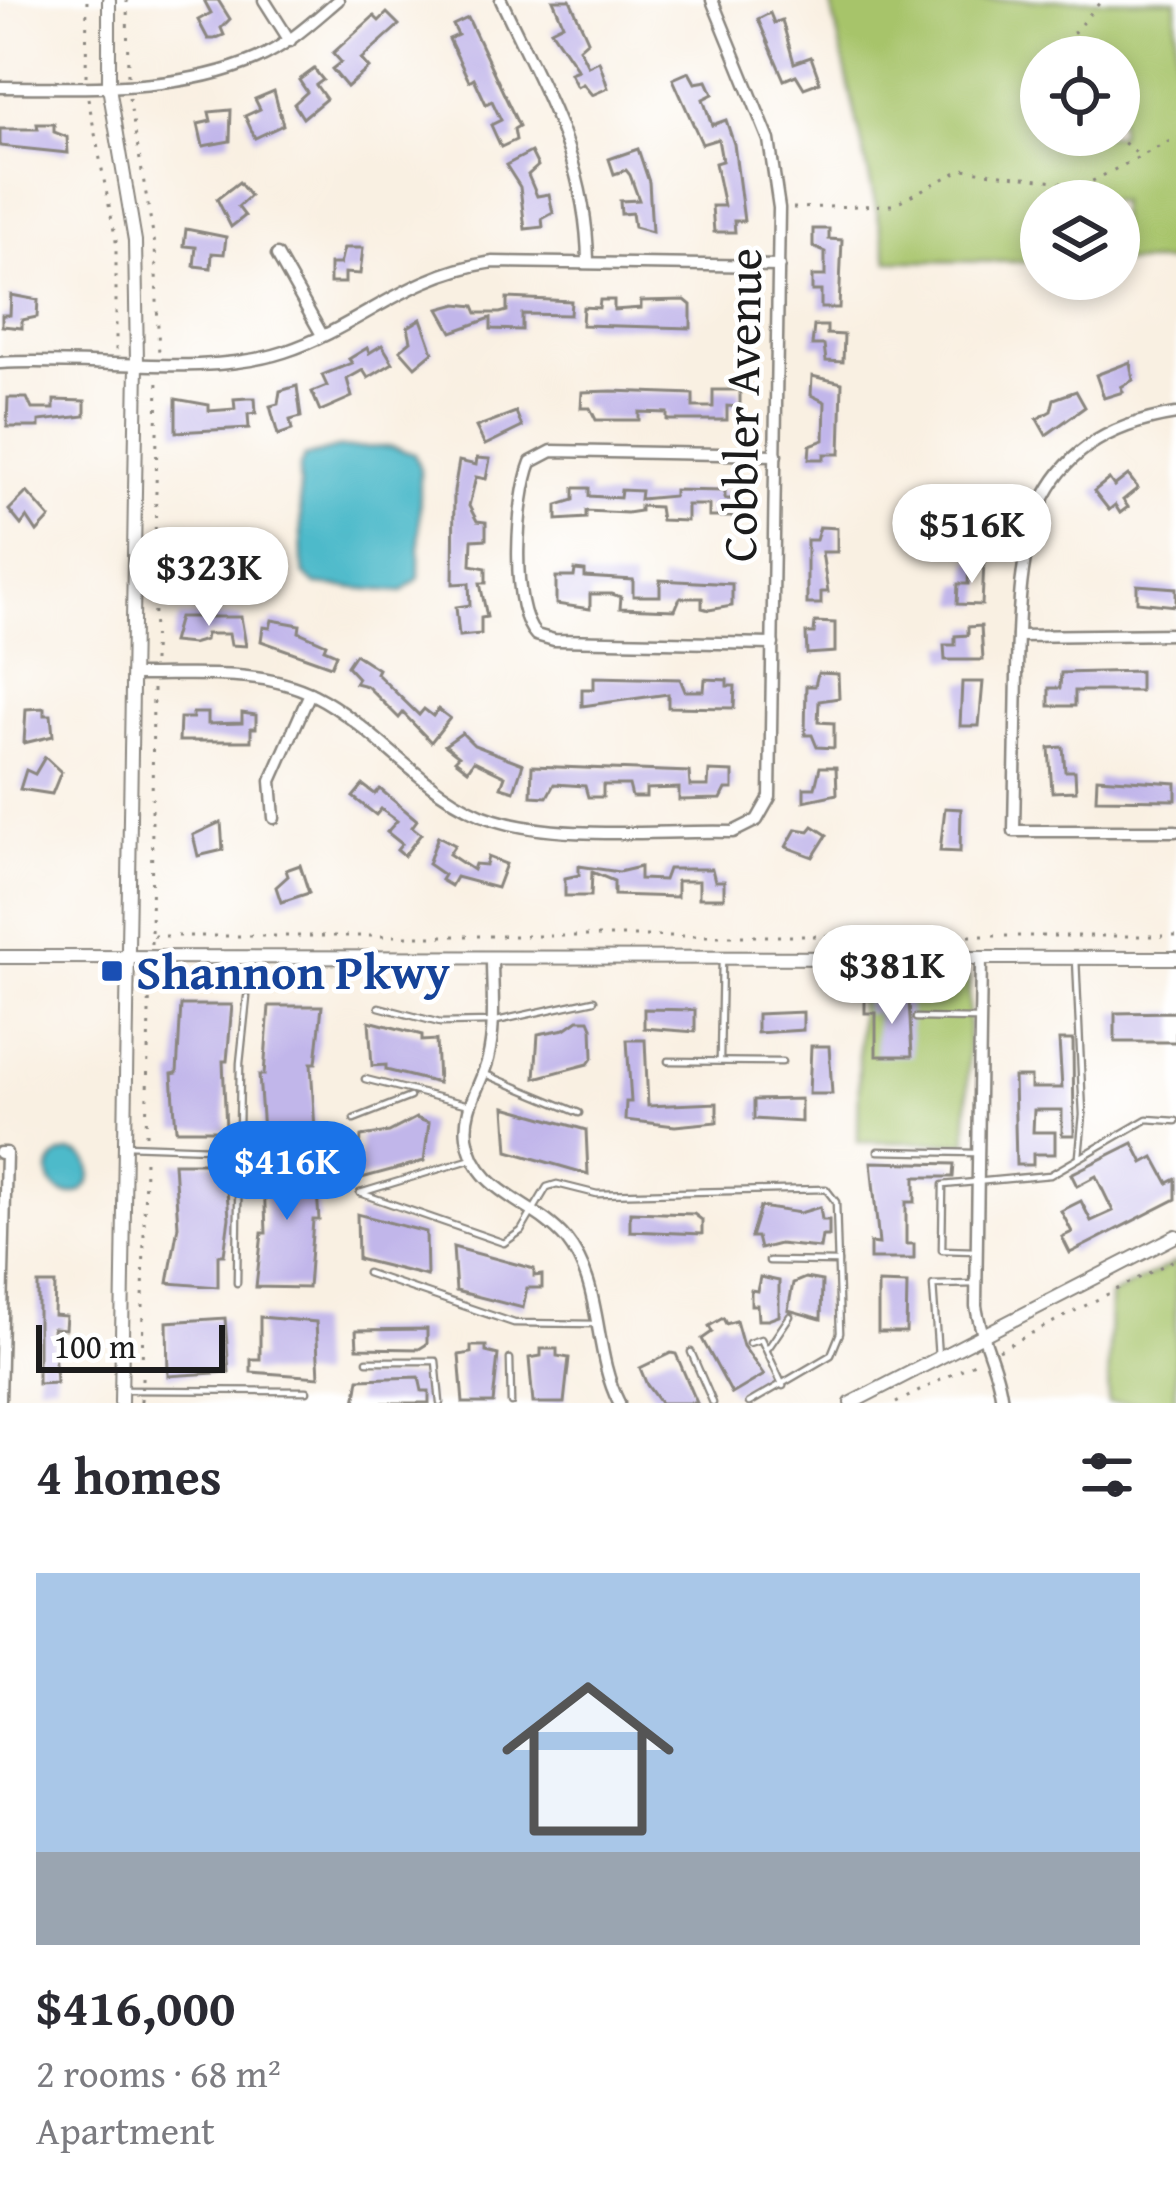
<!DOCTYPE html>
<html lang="en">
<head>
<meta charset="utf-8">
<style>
	:root { --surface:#fff; --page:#f2f2f3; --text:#2b2b33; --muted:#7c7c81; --accent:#1a73e8 }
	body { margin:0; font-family:"Gentium Book Plus",serif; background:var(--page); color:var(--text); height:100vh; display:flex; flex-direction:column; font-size:45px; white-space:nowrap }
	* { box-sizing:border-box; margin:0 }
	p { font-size:39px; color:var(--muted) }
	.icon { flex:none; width:66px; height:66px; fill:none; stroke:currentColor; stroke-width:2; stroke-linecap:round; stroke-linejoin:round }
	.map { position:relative; height:1403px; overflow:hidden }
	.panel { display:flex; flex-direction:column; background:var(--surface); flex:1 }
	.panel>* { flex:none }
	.tools { position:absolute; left:1020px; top:36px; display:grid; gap:24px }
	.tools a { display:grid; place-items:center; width:120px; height:120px; border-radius:50%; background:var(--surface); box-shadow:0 6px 18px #0003; font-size:60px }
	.scale { position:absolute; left:36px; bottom:30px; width:189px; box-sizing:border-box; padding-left:12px; border:6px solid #1c1c1c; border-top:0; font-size:33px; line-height:42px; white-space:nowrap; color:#1c1c1c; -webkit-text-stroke:9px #fff; paint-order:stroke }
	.price { position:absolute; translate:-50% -102px; padding:0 27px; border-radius:42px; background:#fff; color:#222; font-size:39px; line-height:78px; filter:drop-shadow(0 3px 6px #0008) }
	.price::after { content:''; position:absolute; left:50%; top:72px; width:36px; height:27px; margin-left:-18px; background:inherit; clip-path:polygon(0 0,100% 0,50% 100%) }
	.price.on { background:var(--accent); color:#fff }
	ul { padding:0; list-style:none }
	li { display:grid; align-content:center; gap:24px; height:636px; padding:0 36px }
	li span { display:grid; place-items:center; height:372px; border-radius:0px; color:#555 }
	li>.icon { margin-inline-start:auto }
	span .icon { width:216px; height:216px; fill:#fffc; stroke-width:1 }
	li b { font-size:51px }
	h2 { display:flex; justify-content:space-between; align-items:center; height:144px; padding:0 36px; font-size:51px }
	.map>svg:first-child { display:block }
	.green { fill:#a7c46b; stroke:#627044; stroke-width:3; fill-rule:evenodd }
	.water { fill:#4ebaca; stroke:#356b73; stroke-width:3 }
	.building { fill:#c1b6ea }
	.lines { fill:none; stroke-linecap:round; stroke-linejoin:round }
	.service-casing { stroke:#8a867f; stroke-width:9 }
	.minor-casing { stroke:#8a867f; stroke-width:15 }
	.tertiary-casing { stroke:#8a867f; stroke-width:16 }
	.path { stroke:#8a867f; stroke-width:3; stroke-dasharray:3 9; stroke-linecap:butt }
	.service { stroke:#fff; stroke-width:4.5 }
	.minor { stroke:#fff; stroke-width:10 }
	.tertiary { stroke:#fff; stroke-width:12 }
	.path-bridge { stroke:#8a867f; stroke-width:3; stroke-dasharray:3 9; stroke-linecap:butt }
	.transit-dot { fill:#1a4fb4; stroke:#fff; stroke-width:4.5 }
	.labels { text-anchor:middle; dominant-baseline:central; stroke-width:9; stroke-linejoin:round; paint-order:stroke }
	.street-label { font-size:48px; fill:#1c1c1c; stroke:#fff }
	.transit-label { font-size:48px; font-weight:bold; fill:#164399; stroke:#fff; text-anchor:start }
</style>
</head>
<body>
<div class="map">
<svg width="1176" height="1403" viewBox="0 0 1176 1403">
	<rect width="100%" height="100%" fill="#fff"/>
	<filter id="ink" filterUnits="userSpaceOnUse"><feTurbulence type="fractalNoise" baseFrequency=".00833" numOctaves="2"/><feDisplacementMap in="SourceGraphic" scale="24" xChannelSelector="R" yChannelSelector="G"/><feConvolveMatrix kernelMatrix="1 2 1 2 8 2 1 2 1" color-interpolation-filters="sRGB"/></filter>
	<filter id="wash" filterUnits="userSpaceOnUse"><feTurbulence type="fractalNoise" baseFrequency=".004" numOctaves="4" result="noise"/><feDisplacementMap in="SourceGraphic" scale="48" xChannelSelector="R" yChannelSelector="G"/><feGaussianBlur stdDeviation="2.7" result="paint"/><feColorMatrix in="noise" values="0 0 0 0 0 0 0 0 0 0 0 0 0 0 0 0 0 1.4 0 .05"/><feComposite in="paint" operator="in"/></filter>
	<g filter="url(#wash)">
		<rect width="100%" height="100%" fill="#f9f0e2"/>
		<!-- green -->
		<g class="green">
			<path d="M830,0h346v262h-57v-61h-78v61l-153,-1zM1119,57v78h-78v-78z"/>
			<path d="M860,978h109l-2,165 -109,-1z"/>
			<path d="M1176,1262v141h-68l2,-107z"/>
		</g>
		<!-- water -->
		<g class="water">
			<path d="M392,447l22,7 6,15 -1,109 -17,14 -86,-7 -12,-11 -2,-13 -3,-92 5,-12 33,-9z"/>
			<circle cx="70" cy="1173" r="21"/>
		</g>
		<g id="blocks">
			<!-- building -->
			<g class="building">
				<path d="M204,0h14l12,19 -9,9 3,7 -10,4h-6l-10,-19 13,-7z"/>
				<path d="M553,0h17l18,40 -9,8 9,18 11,-5 9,27 -16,7 -9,-11 -6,3 -7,-14 8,-3 -27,-40 12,-6z"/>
				<path d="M387,13l12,12 -38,34 8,9 -22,19 -15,-18 9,-7 -8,-9 41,-37 5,5z"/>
				<path d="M770,13l4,10 8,-3 12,43 17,-6 9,25 -16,6 -8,-13 -12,5 -26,-61z"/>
				<path d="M468,18l51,108 -5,3 2,11 -15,7 -10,-22 10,-5 -9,-19 -6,3 -12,-26 -5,3 -20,-42 9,-4 -5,-10z"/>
				<path d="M314,69l9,11 -7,5 10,14 -23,19 -9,-14 13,-12 -8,-12z"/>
				<path d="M689,72l6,11 12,-2 6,13 -10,5 9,26 14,-5 8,24 10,77h-10l1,11h-21l-2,-26h12l-9,-43 7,-2 -4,-22 -16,5 -29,-65z"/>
				<path d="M274,91l9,34 -28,13 -10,-22 15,-7 -5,-10z"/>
				<path d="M231,110l-1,31 -27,5 -5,-22 13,-3 -2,-9z"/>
				<path d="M37,124h17v8l13,5 1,16 -68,-7v-17h38z"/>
				<path d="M638,149l11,33 3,50 -18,-5 -2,-14 -11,1 -1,-13 19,-1 -9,-25 -4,-5 -12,4 -5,-15z"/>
				<path d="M531,152l7,14 -10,9 9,21 12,-2 4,19 -11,6 1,8 -18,2 -5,-42 -14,-22z"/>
				<path d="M239,182l11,14 -12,11 7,9 -14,11 -14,-28z"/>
				<path d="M186,229l40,8 -2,17 -12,-1 -1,15 -17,-2 2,-19 -12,-1z"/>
				<path d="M813,229h16v10l13,1 -3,68h-18v-17h-9v-15h13v-24l-12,-5z"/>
				<path d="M344,248h19l-3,26 -15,-1v10h-15v-19h10z"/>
				<path d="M11,295l27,5 -1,17 -15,3v8l-20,-2v-11h8z"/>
				<path d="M507,298l64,3 -1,14 -48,-1v16l-31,-1v-11l-39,14 -13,-23 18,-5 17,2 3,7h23l7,-2z"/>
				<path d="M600,300h14v10l27,-2v-7l44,-1 6,5v23l-109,-3 1,-18 16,1z"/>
				<path d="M421,319l12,33 -18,15 -15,-17 11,-9 -3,-14z"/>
				<path d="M814,326h13v8l17,1 -1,27 -17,-1 -2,-16h-12z"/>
				<path d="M382,345l11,18 -25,15 -5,-8 -16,9 5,18 -32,14 -8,-19 15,-6 -5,-11 30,-12 -3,-4 18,-11 2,5z"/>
				<path d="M1130,362l3,18 -12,7 2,5 -19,6 -8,-23z"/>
				<path d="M812,376l30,7 -2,71h-16v5h-15l1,-14 14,-5 1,-38 -14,-7z"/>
				<path d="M297,386l4,31 -11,3 2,10 -14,5 -8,-29 8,-2 2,-13z"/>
				<path d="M713,390h27v17l-13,-1v14h-60v-7l-28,-1v8h-43l-6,-12h-9l1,-16 30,-1 81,3v13h20z"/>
				<path d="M1076,391l9,16 -39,28 -9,-16 14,-8 3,-12z"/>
				<path d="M8,398h19l5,11h22v-9l31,1v15l-46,5v6h-32z"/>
				<path d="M248,398h7l1,15 -8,1 1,14 -73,4v-33l33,6v6l26,-2 -1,-10z"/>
				<path d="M516,412l6,15 -37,18 -9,-18z"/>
				<path d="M477,458l13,1 -4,20 -10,-2 -7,29 8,15 9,1v17l-14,1 -1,25 15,3v15h-6l7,34 -6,1v16l-22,2 -3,-29 14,-2 -1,-22 -16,1 1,-93 5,-30 17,4z"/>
				<path d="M1128,475l10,13 -15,12 5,7 -8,6 -5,-8 -6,5 -15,-19 15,-12 5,7z"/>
				<path d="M574,488h15v8l31,2 1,-8 20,1 -1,8 34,-3v-6l51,1v8h12v18h-28v-12h-22v16l-26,-1 -2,-13 -19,-1v5l-13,2 -41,-2v7l-29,2v-15l17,-5z"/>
				<path d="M973,488l31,12 -22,31 -13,-6 10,-23 -10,-5z"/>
				<path d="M27,492l23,26 -13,14 -10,-15 -6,8 -12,-15z"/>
				<path d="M820,527l17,1v24h-15l6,40h-7v12h-14v-64h9z"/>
				<path d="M969,561h15l-2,44 -25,-1 1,-20h10z"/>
				<path d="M575,570l10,1v6l48,3v16h27v-16l72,4v22l-23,4 -7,-2v-10h-22l-5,12 -55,-2 1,-11 -9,-3h-22v15l-34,-5v-27h18z"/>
				<path d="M1137,585l39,3v18l-39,-4z"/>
				<path d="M179,617h62l5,29 -15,-1 -2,-11h-23l-1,6 -13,4 -20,-2z"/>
				<path d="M272,620l28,5 -1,7 27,12 -2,5 12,5 -5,12 -70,-25 2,-14 7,1z"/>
				<path d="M815,622l20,1v29l-28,2 -1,-21h8z"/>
				<path d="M981,626l2,34h-38l-1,-15h11v-9l13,-1v-8z"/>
				<path d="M355,654l23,15 -2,4 43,42 5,-6 9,7 5,-7 12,9 -19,24 -28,-29 -4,5 -32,-32 -12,-3 3,-5 -11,-12z"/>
				<path d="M1140,671v20h-65v15h-26v-18h11l1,-15z"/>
				<path d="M818,673l20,1 1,24 -20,3 -1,21 16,1v25l-17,-1 -5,-12h-7l1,-49h9z"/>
				<path d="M594,677l86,2 5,12h19l1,-12 22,1v6h8l-1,22 -66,-1v-13l-86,12v-17h12z"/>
				<path d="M962,682h21l-4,44h-19z"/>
				<path d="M44,708v7h7l2,21 -29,7 2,-34z"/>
				<path d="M193,713h15v11l34,-1v-10l14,2v13h-5v13h-72l1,-23h13z"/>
				<path d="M462,733l12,12 49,19 -9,27 -13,-4 4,-11 -31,-15 -6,9 -13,-10 4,-4 -14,-11z"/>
				<path d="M1063,747l2,24h10l1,20 -24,1 -3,-44z"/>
				<path d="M45,757l16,15 -9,22 -32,-5 6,-19 9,4z"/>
				<path d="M532,766l157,6 1,14h18l1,-15 24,1v17h-7l-5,10 -42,1v-12l-33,1v8h-14l-3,-12h-26v12h-15l-3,-11 -31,-2 -7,13 -16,-1z"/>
				<path d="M820,767h16l1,27 -33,7v-13h11z"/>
				<path d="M1097,778l79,5v17l-80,-1z"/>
				<path d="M363,785l12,9 5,-5 37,31 -5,7 9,7 -17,22 -7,-6 5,-6 -15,-12 10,-11 -16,-12 -5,6 -23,-18z"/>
				<path d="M945,808l16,1 -1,43 -20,-1z"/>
				<path d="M221,822l2,28 -25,6 -5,-21z"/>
				<path d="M813,826l14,9 -14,22 -27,-10 10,-18 13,2z"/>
				<path d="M438,836l17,9 -6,9 24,16 2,-6 11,1 2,-8 18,7 -9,24 -41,-11 -5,9 -10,-6 3,-5 -16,-11z"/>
				<path d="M300,865l9,28 -28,9 -5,-15 12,-11 -2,-6z"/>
				<path d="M579,866l40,6 21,-5v12l24,1 4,-11h44l3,12h9v17h-25v-17h-22v16l-63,-2v-14l-22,-9 -1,24h-26v-18l14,-3z"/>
				<path d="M865,1000h44l3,56h-36v-43h-11z"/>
				<path d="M181,1005h51l-5,56h-4l3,69h-50l-4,-56 5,-1z"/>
				<path d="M269,1006h53l-6,57h-5l4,68h-52l-4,-56h5z"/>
				<path d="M644,1009l51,1v22l-51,-4z"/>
				<path d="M803,1012v18l-46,3v-19z"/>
				<path d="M1176,1012v30h-61v-29z"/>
				<path d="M578,1020h11l3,7 1,30 -5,7 -53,14 3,-44 27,-5z"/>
				<path d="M369,1021l53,14v6l14,-1 2,43 -52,-13v-5l-14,1z"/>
				<path d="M627,1040h18l3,66 69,-3v19l-42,4 -50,-6 1,-18h5z"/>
				<path d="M1059,1040h14l1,95h-12v-25h-28l-1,22h22v22h-22v11h-17l-2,-88h17v11h31z"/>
				<path d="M811,1046h18l3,48h-23z"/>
				<path d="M801,1099v23l-47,-3v-19z"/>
				<path d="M505,1107l81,23 2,44 -80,-23z"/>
				<path d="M416,1118l13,5 -5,38 -66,18 3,-43 28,-4z"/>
				<path d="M1133,1143l10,20 11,-6 14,26 8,-4v20l-106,54 -8,-16 10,-5 -11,-21 20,-10 10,20 22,-10 -17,-35 -19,10 -6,-12z"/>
				<path d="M263,1151l13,1v10l39,1 4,57h-6l-5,68 -52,-1 6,-54h4z"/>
				<path d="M871,1162l83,2 -1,13h-38v25h-9v42h8v15h-44v-16l9,1z"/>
				<path d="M174,1163h51l4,55 -5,37h-6v32l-50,-4 10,-57z"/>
				<path d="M760,1207l40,6 20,-6 2,13h7v16h-7l-2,12 -41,-4 -19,5 -3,-12h-6z"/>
				<path d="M630,1212l64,2 8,6v14l-72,-3z"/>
				<path d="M357,1214l69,18 1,44 -69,-17z"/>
				<path d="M453,1247l81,22v7l8,-1v13h-15l-4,20 -67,-17z"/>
				<path d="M760,1277l19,4v35l-11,4h-10l-1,-15h-6v-15l6,1z"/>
				<path d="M805,1278l17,3 -1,38 -33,-9 5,-27z"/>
				<path d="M878,1283l29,1 -1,48h-28z"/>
				<path d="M38,1284h17l-1,31 12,1 -1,13 -12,-1 3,55 -18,1z"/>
				<path d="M260,1317l56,5 3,55 -68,-5v-13h9z"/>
				<path d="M225,1318l4,54 -61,4 -1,-54z"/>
				<path d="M723,1318l3,6 10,-3 7,25 21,29 -32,19 -30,-55 10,-7 -3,-6z"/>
				<path d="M427,1329v15l-8,5 -62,-1 -1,-18z"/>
				<path d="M471,1346h15v6l12,3 -5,48h-30l-4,-48 12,-2z"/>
				<path d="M541,1349h16v7l12,2 -5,45h-31l-4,-45 12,-2z"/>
				<path d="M671,1353l5,1 21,49h-37l-13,-18 -7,-17z"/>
				<path d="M419,1377l3,14h7v12h-74l4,-24z"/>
			</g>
		</g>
	</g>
	<g filter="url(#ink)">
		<use href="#blocks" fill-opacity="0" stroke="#8a867f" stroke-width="3"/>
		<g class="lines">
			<!-- service casing -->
			<g class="service-casing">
				<g id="service">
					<path d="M1076,958l7,157 -4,41"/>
					<path d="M379,1007l61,16 52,-1 102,-22"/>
					<path d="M916,1018l60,1"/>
					<path d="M720,1060l2,-102"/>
					<path d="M668,1061l114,1"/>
					<path d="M485,1074l94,39"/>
					<path d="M365,1079l104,26"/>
					<path d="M354,1119l56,-22"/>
					<path d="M126,1145l114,4"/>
					<path d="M878,1151l97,2"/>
					<path d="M360,1193l144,50 17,-12 26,-44 10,-3 40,10 229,-5 10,13 4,131 -9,22 -82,48"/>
					<path d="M360,1193l109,-33"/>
					<path d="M976,1251l-34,-1 1,-65 107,-10 97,-56 29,2"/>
					<path d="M769,1261l69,1"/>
					<path d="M367,1273l147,50 83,1"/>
					<path d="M237,1283l3,-220 7,-66"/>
					<path d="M749,1343l12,-4 22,47"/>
					<path d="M769,1347l21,-31"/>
					<path d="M691,1352l22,51"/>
					<path d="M938,1357l-5,-72 43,-1"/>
					<path d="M510,1359l1,44"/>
					<path d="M367,1361h69l4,42"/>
					<path d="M121,1390l186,1"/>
				</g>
			</g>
			<!-- minor casing -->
			<g class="minor-casing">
				<g id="minor">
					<path d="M264,0l26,41"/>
					<path d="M501,0c42,90 86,160 87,262"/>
					<path d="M0,87c83,0 178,6 256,-28 32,-14 56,-37 82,-59"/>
					<path d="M277,255l45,80"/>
					<path d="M0,363c85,-6 205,15 284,-11 78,-26 121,-77 209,-90l286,4"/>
					<path d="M1176,414c-151,23 -157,133 -159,259 -1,53 -2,106 -3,158h162"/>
					<path d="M1018,636l158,-2"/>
					<path d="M773,644l-219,-4 -18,-5c-27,-29 -19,-138 -5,-173l21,-11 224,4"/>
					<path d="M133,675c59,1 128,-7 181,20 65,33 110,103 181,125 67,21 167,10 238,12l24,-12 13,-23 9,-589 -10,-68 -57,-140"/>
					<path d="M274,818l-3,-37 39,-88"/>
					<path d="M492,958c0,33 4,68 -4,101 -7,27 -25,49 -21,78 8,57 67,64 99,102 38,47 26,111 53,164"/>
					<path d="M981,958l-5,348c5,34 23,63 26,97"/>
					<path d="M0,1153h6l-6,247"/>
				</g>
			</g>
			<!-- tertiary casing -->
			<g class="tertiary-casing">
				<g id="tertiary">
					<path d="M109,0v87l26,154 2,121 -16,1041"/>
					<path d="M0,957l1176,1"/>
					<path d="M851,1403l325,-167"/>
				</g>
			</g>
			<!-- path -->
			<g class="path">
				<path d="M127,0l1,76"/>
				<path d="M1070,57l4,-25 28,-32"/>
				<path d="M86,76l1,-76"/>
				<path d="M88,98l28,143v114"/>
				<path d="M129,98l26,147 4,111"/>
				<path d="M1115,135l26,22"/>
				<path d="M793,208l99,-3 71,-36 92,12 22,8 99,-51"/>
				<path d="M153,662l5,-285"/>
				<path d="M153,936h1023"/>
				<path d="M151,944l2,-255"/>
				<path d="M146,1135l4,-164"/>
				<path d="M999,1350l177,-91"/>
				<path d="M142,1380l3,-223"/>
				<path d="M141,1403v-2"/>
				<path d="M896,1403l84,-43"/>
			</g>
			<!-- service -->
			<use href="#service" class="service"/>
			<!-- minor -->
			<use href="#minor" class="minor"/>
			<!-- tertiary -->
			<use href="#tertiary" class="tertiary"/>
			<!-- path-bridge -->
			<path class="path-bridge" d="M141,1401l1,-21"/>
		</g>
	</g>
	<!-- markers -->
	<rect class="transit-dot" x="100" y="959" width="24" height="24" rx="6"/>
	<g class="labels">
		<!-- street labels -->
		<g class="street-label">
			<text transform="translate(741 405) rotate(-89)">Cobbler Avenue</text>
		</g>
		<!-- transit labels -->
		<g class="transit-label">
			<text x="136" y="971">Shannon Pkwy</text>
		</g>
	</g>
</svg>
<div class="tools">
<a><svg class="icon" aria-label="locate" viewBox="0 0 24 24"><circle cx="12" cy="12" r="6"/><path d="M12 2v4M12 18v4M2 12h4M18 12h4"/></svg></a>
<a><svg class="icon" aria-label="layers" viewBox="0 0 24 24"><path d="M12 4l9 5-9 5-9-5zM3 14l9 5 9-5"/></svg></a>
</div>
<div class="scale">100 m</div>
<b class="price" style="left:972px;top:586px">$516K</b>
<b class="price" style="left:209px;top:629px">$323K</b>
<b class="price" style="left:892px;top:1027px">$381K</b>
<b class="price on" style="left:287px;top:1223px">$416K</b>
</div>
<section class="panel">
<h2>4 homes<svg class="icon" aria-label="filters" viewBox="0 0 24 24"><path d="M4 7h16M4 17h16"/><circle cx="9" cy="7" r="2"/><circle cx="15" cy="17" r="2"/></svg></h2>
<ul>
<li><span style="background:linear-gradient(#a9c7e8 75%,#9aa5b1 0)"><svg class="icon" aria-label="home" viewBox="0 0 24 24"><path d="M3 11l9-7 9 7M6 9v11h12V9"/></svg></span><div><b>$416,000</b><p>2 rooms · 68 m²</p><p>Apartment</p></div></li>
</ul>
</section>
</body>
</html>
